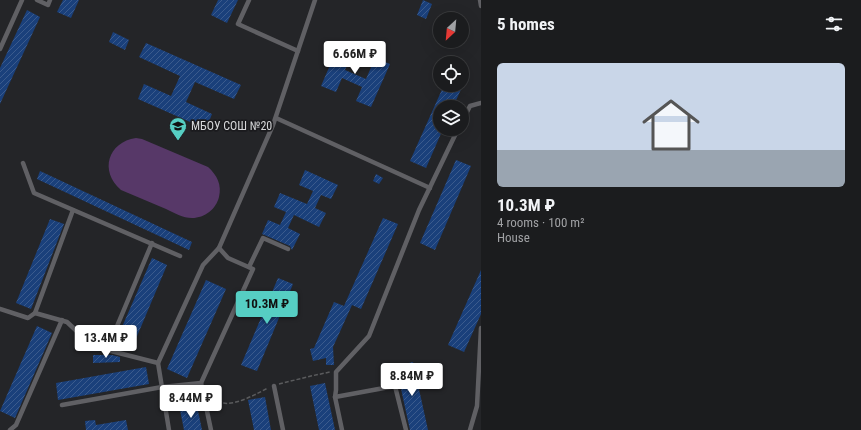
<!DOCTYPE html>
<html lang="en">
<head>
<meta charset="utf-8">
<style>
	:root { --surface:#1b1c1e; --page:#28292b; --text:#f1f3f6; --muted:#a0a1a4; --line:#393a3c; --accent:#56cec3 }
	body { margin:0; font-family:"Roboto Condensed",sans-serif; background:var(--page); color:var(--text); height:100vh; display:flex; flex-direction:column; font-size:15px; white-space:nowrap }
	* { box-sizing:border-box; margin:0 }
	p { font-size:13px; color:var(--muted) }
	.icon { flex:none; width:22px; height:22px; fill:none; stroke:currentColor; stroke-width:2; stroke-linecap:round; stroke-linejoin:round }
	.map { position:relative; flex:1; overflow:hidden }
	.sheet { display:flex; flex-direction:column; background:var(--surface); width:380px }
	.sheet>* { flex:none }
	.needle { width:26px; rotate:206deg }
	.buttons { position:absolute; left:433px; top:12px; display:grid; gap:8px }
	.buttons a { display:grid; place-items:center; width:36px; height:36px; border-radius:50%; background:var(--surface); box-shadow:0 4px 16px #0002,0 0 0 1px var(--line); font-size:20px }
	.price { position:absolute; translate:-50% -34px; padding:0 9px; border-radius:4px; background:#fff; color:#222; font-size:13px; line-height:26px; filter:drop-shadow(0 1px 2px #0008) }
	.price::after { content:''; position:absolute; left:50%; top:24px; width:12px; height:9px; margin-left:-6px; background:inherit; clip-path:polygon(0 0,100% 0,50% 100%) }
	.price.selected { background:var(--accent); color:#111 }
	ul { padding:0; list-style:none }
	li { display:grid; align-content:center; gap:8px; height:212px; padding:0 16px }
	li span { display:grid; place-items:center; height:124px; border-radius:6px; color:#555 }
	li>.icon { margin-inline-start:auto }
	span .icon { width:72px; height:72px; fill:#fffc; stroke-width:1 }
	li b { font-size:17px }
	h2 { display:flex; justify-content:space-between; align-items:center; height:48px; padding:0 16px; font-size:17px }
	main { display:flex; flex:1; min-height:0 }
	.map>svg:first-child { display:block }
	.green { fill:#573868 }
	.building { fill:url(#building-hatch) }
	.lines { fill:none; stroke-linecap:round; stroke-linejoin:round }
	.path { stroke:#5a5b5d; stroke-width:1.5; stroke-dasharray:4 2; stroke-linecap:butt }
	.service { stroke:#606064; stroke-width:4.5 }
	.labels { text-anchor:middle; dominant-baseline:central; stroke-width:3.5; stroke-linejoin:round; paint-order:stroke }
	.poi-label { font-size:12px; fill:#d6d7d9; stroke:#1b1b1e; text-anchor:start }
</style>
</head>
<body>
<main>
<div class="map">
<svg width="481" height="430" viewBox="0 0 481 430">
	<defs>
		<pattern id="building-hatch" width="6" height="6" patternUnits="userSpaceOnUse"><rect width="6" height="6" fill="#1a407b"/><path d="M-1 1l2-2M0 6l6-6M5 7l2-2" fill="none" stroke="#3b5b8d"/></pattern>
	</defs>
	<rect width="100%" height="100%" fill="#242528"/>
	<!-- green -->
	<path class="green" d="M136,138l6,1 66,28c9,8 14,18 11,30 -3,12 -14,21 -27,21 -9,0 -18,-5 -26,-9 -15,-6 -30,-13 -45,-19 -22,-19 -13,-48 15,-52z"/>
	<!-- building -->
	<g class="building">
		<path d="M63,0h16l-8,18 -14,-6z"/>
		<path d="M218,0h20l-11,23 -16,-8z"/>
		<path d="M423,0l9,4 -6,15 -9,-4z"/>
		<path d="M27,10l13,7 -40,87v-36z"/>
		<path d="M113,32l16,8 -4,10 -16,-8z"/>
		<path d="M340,42l15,6 -10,22 21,9 9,-21 15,6 -19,43 -15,-6 6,-14 -20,-9 -6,14 -15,-6z"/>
		<path d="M146,43l95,42 -7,14 -39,-17 -9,20 26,12 -6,15 -68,-30 6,-15 27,12 9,-20 -41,-19z"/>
		<path d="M444,85h19l-10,22h-13v22h3l-17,39 -16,-7z"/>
		<path d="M456,160l15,6 -36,84 -15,-7z"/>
		<path d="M305,170l33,15 -7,14 -10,-4 -6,13 11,5 -7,14 -25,-12 -6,13 12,6 -8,16 -2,-4 -28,-12 6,-14 12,5 6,-13 -12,-5 6,-14 27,11 6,-13 -14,-6z"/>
		<path d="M40,171l152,71 -3,8 -152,-71z"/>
		<path d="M376,174l7,4 -4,6 -6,-3z"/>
		<path d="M383,218l15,6 -37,85 -9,-4 -19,42 1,18h-8v-7l-13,3 -3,-12 4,-1 20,-46 10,4z"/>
		<path d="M50,219l14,5 -33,85 -15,-6z"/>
		<path d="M152,258l15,7 -32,76 -16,-7z"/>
		<path d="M481,270v44l-17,38 -16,-7z"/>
		<path d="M278,278l15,6 -36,87 -16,-6z"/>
		<path d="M206,280l20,9 -39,89 -20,-9z"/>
		<path d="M37,326l15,7 -37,85 -15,-7z"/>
		<path d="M93,355h19l8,2v5l-27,1z"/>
		<path d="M413,362l15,68h-18l-14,-64z"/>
		<path d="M146,367l3,17 -91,16 -2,-17z"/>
		<path d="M325,383l10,47h-16l-9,-44z"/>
		<path d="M265,397l6,33h-17l-6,-30z"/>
		<path d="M197,406l5,24h-18l-4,-20z"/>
		<path d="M95,420l1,5 30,-5 2,10h-42l-1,-9z"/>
	</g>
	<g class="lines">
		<!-- path -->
		<g class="path">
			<path d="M279,384l32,-8 19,-4"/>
			<path d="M210,391c3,3 7,8 11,11 11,6 37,-9 47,-14"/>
		</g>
		<!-- service -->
		<g class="service">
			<path d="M37,0l11,5 2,-5"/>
			<path d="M249,0l-11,24 60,27"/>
			<path d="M480,0l1,6"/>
			<path d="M0,49l22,-49"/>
			<path d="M276,118l154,70"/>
			<path d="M462,122l8,-16 11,-3"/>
			<path d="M23,163l11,30 146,63"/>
			<path d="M73,210l-38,103 32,9 18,17 22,11 45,-107"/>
			<path d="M249,267l14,-29 25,11"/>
			<path d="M0,309l28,9 7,-5"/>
			<path d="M107,350l51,13"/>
			<path d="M201,383l10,47"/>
			<path d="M274,386l9,44"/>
			<path d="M335,397l60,-11 11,44"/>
			<path d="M62,405l100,-18 39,-4 52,-114 -25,-11 -9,-10"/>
			<path d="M10,430l6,-5 46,-105"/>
			<path d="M169,430l-11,-67 45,-98 16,-17 54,-123 42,-125"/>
			<path d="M342,430l-7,-33 1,-7v-18l33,-36 50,-126 39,-81"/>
			<path d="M470,430l7,-24 4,-78"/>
		</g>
	</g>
	<!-- icons -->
	<defs>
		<g id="school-pin" transform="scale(0.9)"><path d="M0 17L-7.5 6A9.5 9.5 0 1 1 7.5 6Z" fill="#56cec3" stroke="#1b1b1e"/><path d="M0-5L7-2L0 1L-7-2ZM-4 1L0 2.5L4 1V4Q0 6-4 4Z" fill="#111"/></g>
	</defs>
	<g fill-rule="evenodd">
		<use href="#school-pin" x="178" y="126"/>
	</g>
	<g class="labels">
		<!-- poi labels -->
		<g class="poi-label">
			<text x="191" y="126">МБОУ СОШ №20</text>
		</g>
	</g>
</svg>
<div class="buttons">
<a><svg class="needle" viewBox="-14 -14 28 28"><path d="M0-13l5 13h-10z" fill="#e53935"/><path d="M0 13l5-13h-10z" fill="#a0a1a4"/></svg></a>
<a><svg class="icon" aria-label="locate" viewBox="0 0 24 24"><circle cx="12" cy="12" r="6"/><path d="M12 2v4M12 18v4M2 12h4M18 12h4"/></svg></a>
<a><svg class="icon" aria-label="layers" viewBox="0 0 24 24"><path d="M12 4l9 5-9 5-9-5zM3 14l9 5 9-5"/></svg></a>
</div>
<b class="price" style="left:355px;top:75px">6.66M ₽</b>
<b class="price selected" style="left:267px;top:325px">10.3M ₽</b>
<b class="price" style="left:106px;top:359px">13.4M ₽</b>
<b class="price" style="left:412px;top:397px">8.84M ₽</b>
<b class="price" style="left:191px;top:419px">8.44M ₽</b>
</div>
<section class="sheet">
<h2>5 homes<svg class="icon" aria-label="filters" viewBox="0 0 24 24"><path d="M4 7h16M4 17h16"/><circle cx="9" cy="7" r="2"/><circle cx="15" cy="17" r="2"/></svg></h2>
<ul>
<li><span style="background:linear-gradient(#c9d6e8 70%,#9aa5b1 0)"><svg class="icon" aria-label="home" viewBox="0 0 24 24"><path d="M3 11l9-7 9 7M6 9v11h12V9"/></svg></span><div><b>10.3M ₽</b><p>4 rooms · 100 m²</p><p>House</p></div></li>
</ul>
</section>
</main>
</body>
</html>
